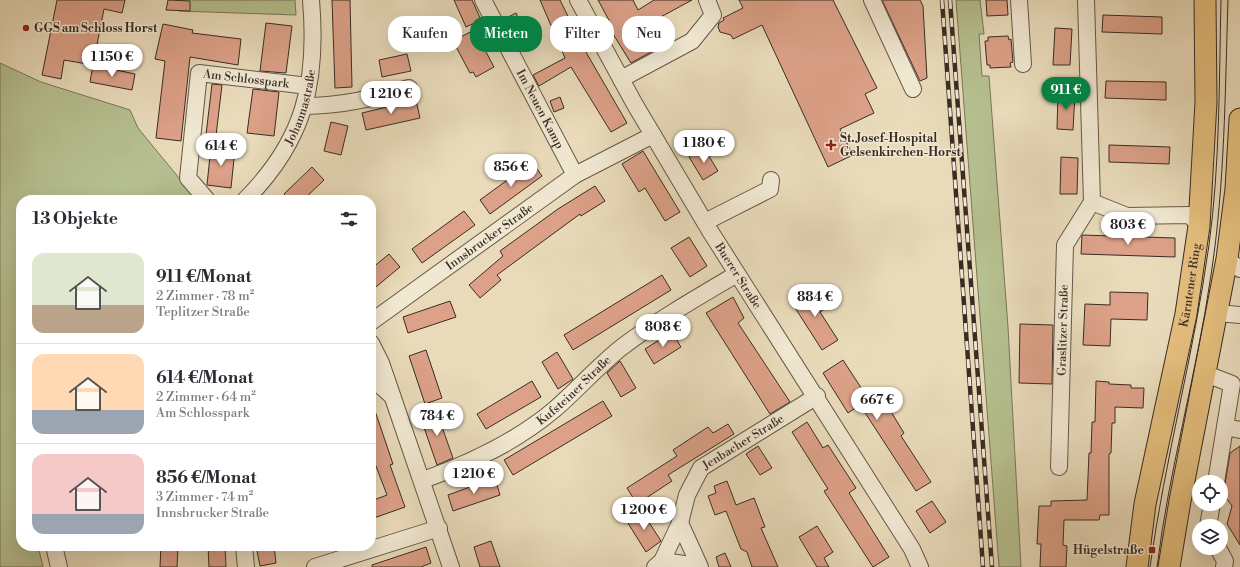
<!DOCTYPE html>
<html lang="de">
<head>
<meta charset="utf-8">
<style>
	:root { --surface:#fff; --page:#f7f7f7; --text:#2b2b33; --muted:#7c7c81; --line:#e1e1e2; --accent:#0b8043 }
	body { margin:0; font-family:"Libre Bodoni",serif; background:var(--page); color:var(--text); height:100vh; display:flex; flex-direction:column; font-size:15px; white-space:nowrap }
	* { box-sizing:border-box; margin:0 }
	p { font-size:13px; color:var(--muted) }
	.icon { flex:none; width:22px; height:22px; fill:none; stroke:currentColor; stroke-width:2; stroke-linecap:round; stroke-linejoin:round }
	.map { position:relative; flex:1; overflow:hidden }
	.details { position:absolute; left:16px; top:195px; width:360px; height:356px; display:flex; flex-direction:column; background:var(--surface); border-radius:16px; box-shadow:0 4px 16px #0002 }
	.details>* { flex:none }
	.hud { position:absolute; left:388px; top:16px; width:380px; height:36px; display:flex; gap:8px }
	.controls { position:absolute; left:1192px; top:475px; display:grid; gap:8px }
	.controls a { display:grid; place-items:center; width:36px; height:36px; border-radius:50%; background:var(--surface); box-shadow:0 4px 16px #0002; font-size:20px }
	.price { position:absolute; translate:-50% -34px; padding:0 9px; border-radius:14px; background:#fff; color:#222; font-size:13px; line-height:26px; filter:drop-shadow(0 1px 2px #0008) }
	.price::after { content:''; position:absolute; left:50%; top:24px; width:12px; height:9px; margin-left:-6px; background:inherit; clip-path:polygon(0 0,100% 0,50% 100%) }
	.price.selected { background:var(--accent); color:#fff }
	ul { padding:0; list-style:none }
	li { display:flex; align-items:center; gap:12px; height:100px; padding:0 16px }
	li+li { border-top:1px solid var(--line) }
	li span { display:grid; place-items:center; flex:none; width:112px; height:80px; border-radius:12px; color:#555 }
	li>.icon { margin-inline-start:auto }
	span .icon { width:48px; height:48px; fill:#fffc; stroke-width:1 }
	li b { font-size:17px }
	h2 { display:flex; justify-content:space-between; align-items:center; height:48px; padding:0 16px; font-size:17px }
	.pill { padding:0 14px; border-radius:16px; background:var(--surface); box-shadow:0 4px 16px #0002; font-size:14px; line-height:36px }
	.pill.selected { background:var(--accent); color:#fff }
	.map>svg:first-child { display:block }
	.green { fill:#b6c090; stroke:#78765a }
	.building { fill:#dca188; stroke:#3a2c24 }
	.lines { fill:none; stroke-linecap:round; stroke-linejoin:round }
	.minor-casing { stroke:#66584a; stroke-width:18 }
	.major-casing { stroke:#3a2c24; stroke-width:23 }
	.minor { stroke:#f1e8d2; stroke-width:16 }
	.major { stroke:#e4be7d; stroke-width:21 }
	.tram { stroke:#3a2c24; stroke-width:1 }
	.rail-casing { stroke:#3a2c24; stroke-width:4.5 }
	.rail { stroke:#f1e8d2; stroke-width:3; stroke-dasharray:9; stroke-linecap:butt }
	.poi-dot { fill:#8f2418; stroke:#f1e8d2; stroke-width:1.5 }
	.labels { text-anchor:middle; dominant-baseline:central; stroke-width:3; stroke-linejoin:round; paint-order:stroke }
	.poi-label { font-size:12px; font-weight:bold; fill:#3a2c24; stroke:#f1e8d2; text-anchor:start }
	.street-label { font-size:12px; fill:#3a2c24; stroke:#f1e8d2 }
</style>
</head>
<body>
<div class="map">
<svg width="1240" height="567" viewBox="0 0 1240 567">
	<rect width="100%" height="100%" fill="#e9dbba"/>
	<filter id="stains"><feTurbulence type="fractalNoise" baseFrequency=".005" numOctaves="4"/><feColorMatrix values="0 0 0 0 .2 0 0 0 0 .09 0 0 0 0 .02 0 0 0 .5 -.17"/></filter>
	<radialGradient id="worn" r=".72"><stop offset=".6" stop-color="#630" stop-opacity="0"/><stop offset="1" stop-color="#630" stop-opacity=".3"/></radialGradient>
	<!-- green -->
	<g class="green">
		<path d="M180,0h115l1,15 -117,-4z"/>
		<path d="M956,0h24l4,34h-5l3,42h7l19,251 13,240h-22z"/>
		<path d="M0,63l41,19 89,28 8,18 59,72h-176v346h17l5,21h-43z"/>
	</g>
	<!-- building -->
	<g class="building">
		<path d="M57,0h68l-3,13 -18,-4 -11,56 -29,-5 -3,19 -19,-4z"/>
		<path d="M168,0l22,1v10l-24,-1z"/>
		<path d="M332,0h18l2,87 -17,1z"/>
		<path d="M454,0h18l9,20 -15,7z"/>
		<path d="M540,0h20l23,47 44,76 -16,9 -40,-65 -32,19 -6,-11 32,-17z"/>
		<path d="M598,0h35l5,10 16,-10h38l-46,25 14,22 -29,16 -23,-37 3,-2z"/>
		<path d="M739,0h94l44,88 -12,6 9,19 -34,16 13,26 -25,12 -66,-142 -29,14 -2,-4 -11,-3 -2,-5 1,-4 5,-3 -1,-2 20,-10z"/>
		<path d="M882,0h38l3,6 4,72 -7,3z"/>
		<path d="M986,0h21l1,15 -21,1z"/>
		<path d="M516,13l11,23 -8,5 -13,-23z"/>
		<path d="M1103,15l59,2v17l-60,-2z"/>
		<path d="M266,23l26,3 -6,47 -26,-2z"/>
		<path d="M163,24l30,6 -1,3 49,6 -3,26 -48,-8 -9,84 -25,-3 9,-77 -10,-2z"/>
		<path d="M1055,28l17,1 -2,36h-17z"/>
		<path d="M476,29l11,20 -2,1 9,17 -18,10 -3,-5 -3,1 -17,-32z"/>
		<path d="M1008,36l1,4 2,-1 2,23 -3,1 1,4 -21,1v-3h-3l-2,-24h3v-4z"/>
		<path d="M407,54l4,17 -29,6 -3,-17z"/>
		<path d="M93,65l42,9 -3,16 -42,-8z"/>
		<path d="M1106,81l60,1v18l-61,-2z"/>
		<path d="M212,84l10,1 -7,59 -10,-1z"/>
		<path d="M253,89l26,3 -5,44 -27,-3z"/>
		<path d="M1058,93l17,1 -2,36 -16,-1z"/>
		<path d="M560,97l4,11 -10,4 -4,-11z"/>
		<path d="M416,100l4,18 -54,12 -4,-17z"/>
		<path d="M331,122l17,4 -7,29 -17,-4z"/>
		<path d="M1109,145l61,2 -1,17 -60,-2z"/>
		<path d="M211,146l24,3 -4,39 -24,-3z"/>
		<path d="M704,148l14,23 -15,9 -14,-23z"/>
		<path d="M643,151l37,61 -15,9 -20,-33 -6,4 -17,-28z"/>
		<path d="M1061,157l17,1 -1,36h-17z"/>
		<path d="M532,162l10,14 -52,38 -10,-14z"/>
		<path d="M312,167l12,13 -21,20h-13l-6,-6z"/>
		<path d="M595,186l10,15 -24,15 -1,-2 -83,61 4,5 -21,18 -11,-13 34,-29 -3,-5 58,-42z"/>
		<path d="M464,211l11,14 -53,38 -10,-14z"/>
		<path d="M1082,235l93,3v19l-94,-3z"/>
		<path d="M689,237l18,29 -17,11 -19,-29z"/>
		<path d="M389,254l11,13 -29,24v-22z"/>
		<path d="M662,275l9,15 -98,60 -9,-15z"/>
		<path d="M811,290l2,3 3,-3 6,9 -1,1 5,8 -6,4 18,28 -16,10 -30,-47z"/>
		<path d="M1110,292l38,1 -1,27 -36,-1 -1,27 -27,-1 2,-41 25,1z"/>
		<path d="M733,297l11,21 -6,5 52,79 -20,12 -64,-101z"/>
		<path d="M450,301l6,16 -48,16 -5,-16z"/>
		<path d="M1020,324l33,1 -1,59 -33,-1z"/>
		<path d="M672,332l9,15 -27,17 -9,-15z"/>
		<path d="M426,350l16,48 -17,6 -16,-48z"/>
		<path d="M557,352l16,27 -15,10 -16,-27z"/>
		<path d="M843,360l26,40 9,-6 2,4 2,-1 22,36 -3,3 30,46 -15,9 -56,-86 -12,8 -25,-40z"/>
		<path d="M620,361l16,27 -15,9 -14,-24z"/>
		<path d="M532,381l9,16 -55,32 -9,-15z"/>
		<path d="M1096,381l13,1v2l22,1v3h13l-1,20 -28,-1v16h-3l-1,30 -2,1v61h-9l-1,5h-35l-1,25 4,1 -1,21h-26l1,-23h-4l2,-38h12v-5l36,-1 2,-47h2l1,-31h3z"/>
		<path d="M603,401l9,15 -99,59 -9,-15z"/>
		<path d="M371,405h2l20,59 -3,1 15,42 -34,12v-18l16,-6 -16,-42z"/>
		<path d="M436,410l17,48 -16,7 -17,-49z"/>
		<path d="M807,422l16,26 5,-3 28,43 -7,5 40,64 -16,10 -49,-76 4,-2 -36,-57z"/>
		<path d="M728,424l6,10 -66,41 4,6 -35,23 -10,-16 50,-32 -4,-6 35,-23 5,6z"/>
		<path d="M758,446l14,22 -12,7 -14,-21z"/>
		<path d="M1240,446v99l-13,-21 5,-18 -11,-15 4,-7 5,-31z"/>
		<path d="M495,478l5,17 -47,16 -5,-16z"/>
		<path d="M727,481l9,24 18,-7 11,29 -4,1 17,39h-26l-5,-15 -6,-3 -15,-38 -11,4 -7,-19 8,-3 -2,-7z"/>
		<path d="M932,501l14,21 -16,11 -14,-22z"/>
		<path d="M641,510l20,31 -15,11 -20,-32z"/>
		<path d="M817,526l16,26 -9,6 5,9h-12l-18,-30z"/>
		<path d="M491,541l9,26h-20l-6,-20z"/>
		<path d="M161,546h17l-1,21h-17z"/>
		<path d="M208,546h17l1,21h-17z"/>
		<path d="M256,546h18l2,17 -16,3z"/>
		<path d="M426,547l5,16 -10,4h-49v-2z"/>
		<path d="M725,553l6,14h-12l-3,-10z"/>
	</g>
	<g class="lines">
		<!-- minor casing -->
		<g class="minor-casing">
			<g id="minor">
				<path id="s1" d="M483,0l92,175"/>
				<path id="s2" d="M578,0l56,103 76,128 202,318 8,18"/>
				<path d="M872,0l41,89"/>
				<path d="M1019,0l4,64"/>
				<path d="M1086,0l6,202 35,14 63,-1 9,11"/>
				<path d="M621,79l71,-38 21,-26 -6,-15"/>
				<path d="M305,106c36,0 69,-8 104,-18"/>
				<path id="s3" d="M207,200l-19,-22 11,-105 109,13"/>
				<path id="s4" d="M245,200c60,-60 73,-118 66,-200"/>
				<path d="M705,222l65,-33 1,-9"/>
				<path d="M1227,259l13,10"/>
				<path d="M1218,313l22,2"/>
				<path id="s5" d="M371,322l204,-147 78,-40"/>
				<path d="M371,343l10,20 70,204"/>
				<path d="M1206,374l26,10 -7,43 15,3"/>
				<path d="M371,377l21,19"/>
				<path id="s6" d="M1059,467l6,-222 27,-43"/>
				<path id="s7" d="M423,480c48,-17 93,-38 132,-71 23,-20 43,-43 67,-62 36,-27 76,-50 115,-73"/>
				<path d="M1216,482l9,-55"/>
				<path d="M680,523l20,44"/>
				<path d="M1208,526l4,-22"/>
				<path d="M54,546l5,21"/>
				<path d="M244,546l2,21"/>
				<path d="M1218,548l7,13 -1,6"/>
				<path d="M662,561l37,5"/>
				<path d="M315,567l124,-39"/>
				<path id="s8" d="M655,567l7,-6 18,-38 7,-28 14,-27 116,-72"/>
			</g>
		</g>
		<!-- major casing -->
		<g class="major-casing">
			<g id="major">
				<path id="s9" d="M1137,567l8,-63 41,-190 13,-88 7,-124 -1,-102"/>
				<path d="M1169,567l11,-66 47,-242 9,-70 4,-70"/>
			</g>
		</g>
		<!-- minor -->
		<use href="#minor" class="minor"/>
		<!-- major -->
		<use href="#major" class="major"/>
		<!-- tram -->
		<g class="tram">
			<path d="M1150,567c15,-108 44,-214 59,-322 11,-81 10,-163 12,-245"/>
			<path d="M1157,567c12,-98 40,-194 54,-292 14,-91 14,-183 17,-275"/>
		</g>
		<!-- rail casing -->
		<g class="rail-casing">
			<g id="rail">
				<path d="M942,0l41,567"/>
				<path d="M950,0l42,567"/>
			</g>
		</g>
		<!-- rail -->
		<use href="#rail" class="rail"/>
	</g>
	<!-- markers -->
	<g class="poi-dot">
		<circle cx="26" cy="28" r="4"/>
		<path d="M829 139h4v4h4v4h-4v4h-4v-4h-4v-4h4z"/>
		<rect x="1148" y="546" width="8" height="8" rx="2"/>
	</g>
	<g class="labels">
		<!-- poi labels -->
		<g class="poi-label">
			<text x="34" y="28">GGS am Schloss Horst</text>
			<text x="840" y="138">St. Josef-Hospital<tspan x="840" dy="14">Gelsenkirchen-Horst</tspan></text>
			<text x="1144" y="550" text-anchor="end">Hügelstraße</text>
		</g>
		<!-- street labels -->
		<g class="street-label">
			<text stroke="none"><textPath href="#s3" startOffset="182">Am Schlosspark</textPath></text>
			<text stroke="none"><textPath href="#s4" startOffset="110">Johannastraße</textPath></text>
			<text stroke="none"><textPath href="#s1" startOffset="123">Im Neuen Kamp</textPath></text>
			<text stroke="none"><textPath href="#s5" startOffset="146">Innsbrucker Straße</textPath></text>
			<text stroke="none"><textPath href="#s2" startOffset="319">Buerer Straße</textPath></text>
			<text stroke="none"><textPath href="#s9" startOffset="287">Kärntener Ring</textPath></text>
			<text stroke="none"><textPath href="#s6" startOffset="137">Graslitzer Straße</textPath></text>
			<text stroke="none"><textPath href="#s7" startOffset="177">Kufsteiner Straße</textPath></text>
			<text stroke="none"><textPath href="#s8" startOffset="160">Jenbacher Straße</textPath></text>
		</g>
	</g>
	<rect width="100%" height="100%" filter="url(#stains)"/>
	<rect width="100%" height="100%" fill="url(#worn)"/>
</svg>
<div class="controls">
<a><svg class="icon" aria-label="locate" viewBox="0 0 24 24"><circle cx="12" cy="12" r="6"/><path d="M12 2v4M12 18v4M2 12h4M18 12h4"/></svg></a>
<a><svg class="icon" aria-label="layers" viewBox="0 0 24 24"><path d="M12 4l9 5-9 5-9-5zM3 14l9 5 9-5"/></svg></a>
</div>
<b class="price" style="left:112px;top:78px">1 150 €</b>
<b class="price selected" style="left:1066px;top:111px">911 €</b>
<b class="price" style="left:391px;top:115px">1 210 €</b>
<b class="price" style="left:704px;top:164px">1 180 €</b>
<b class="price" style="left:221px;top:167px">614 €</b>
<b class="price" style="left:511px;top:188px">856 €</b>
<b class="price" style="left:1128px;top:246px">803 €</b>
<b class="price" style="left:815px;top:318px">884 €</b>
<b class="price" style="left:663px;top:348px">808 €</b>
<b class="price" style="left:877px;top:421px">667 €</b>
<b class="price" style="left:437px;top:437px">784 €</b>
<b class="price" style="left:474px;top:495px">1 210 €</b>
<b class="price" style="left:644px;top:531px">1 200 €</b>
<div class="hud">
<a class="pill">Kaufen</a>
<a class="pill selected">Mieten</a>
<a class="pill">Filter</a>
<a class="pill">Neu</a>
</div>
<section class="details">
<h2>13 Objekte<svg class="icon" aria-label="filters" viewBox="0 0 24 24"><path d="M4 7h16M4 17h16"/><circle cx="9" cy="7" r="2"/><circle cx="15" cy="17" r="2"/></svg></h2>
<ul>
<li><span style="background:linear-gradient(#dfe7d0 65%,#b9a48a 0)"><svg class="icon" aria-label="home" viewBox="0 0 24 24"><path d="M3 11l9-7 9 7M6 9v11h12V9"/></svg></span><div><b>911 €/Monat</b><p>2 Zimmer · 78 m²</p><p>Teplitzer Straße</p></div></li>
<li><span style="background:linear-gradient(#ffd9b3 70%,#9aa5b1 0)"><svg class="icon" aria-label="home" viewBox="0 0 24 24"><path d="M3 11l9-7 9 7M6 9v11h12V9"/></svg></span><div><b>614 €/Monat</b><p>2 Zimmer · 64 m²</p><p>Am Schlosspark</p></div></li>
<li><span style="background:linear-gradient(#f6c9c9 75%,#9aa5b1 0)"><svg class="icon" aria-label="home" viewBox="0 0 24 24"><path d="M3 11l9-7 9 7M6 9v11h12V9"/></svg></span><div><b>856 €/Monat</b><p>3 Zimmer · 74 m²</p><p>Innsbrucker Straße</p></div></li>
</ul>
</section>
</div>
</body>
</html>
